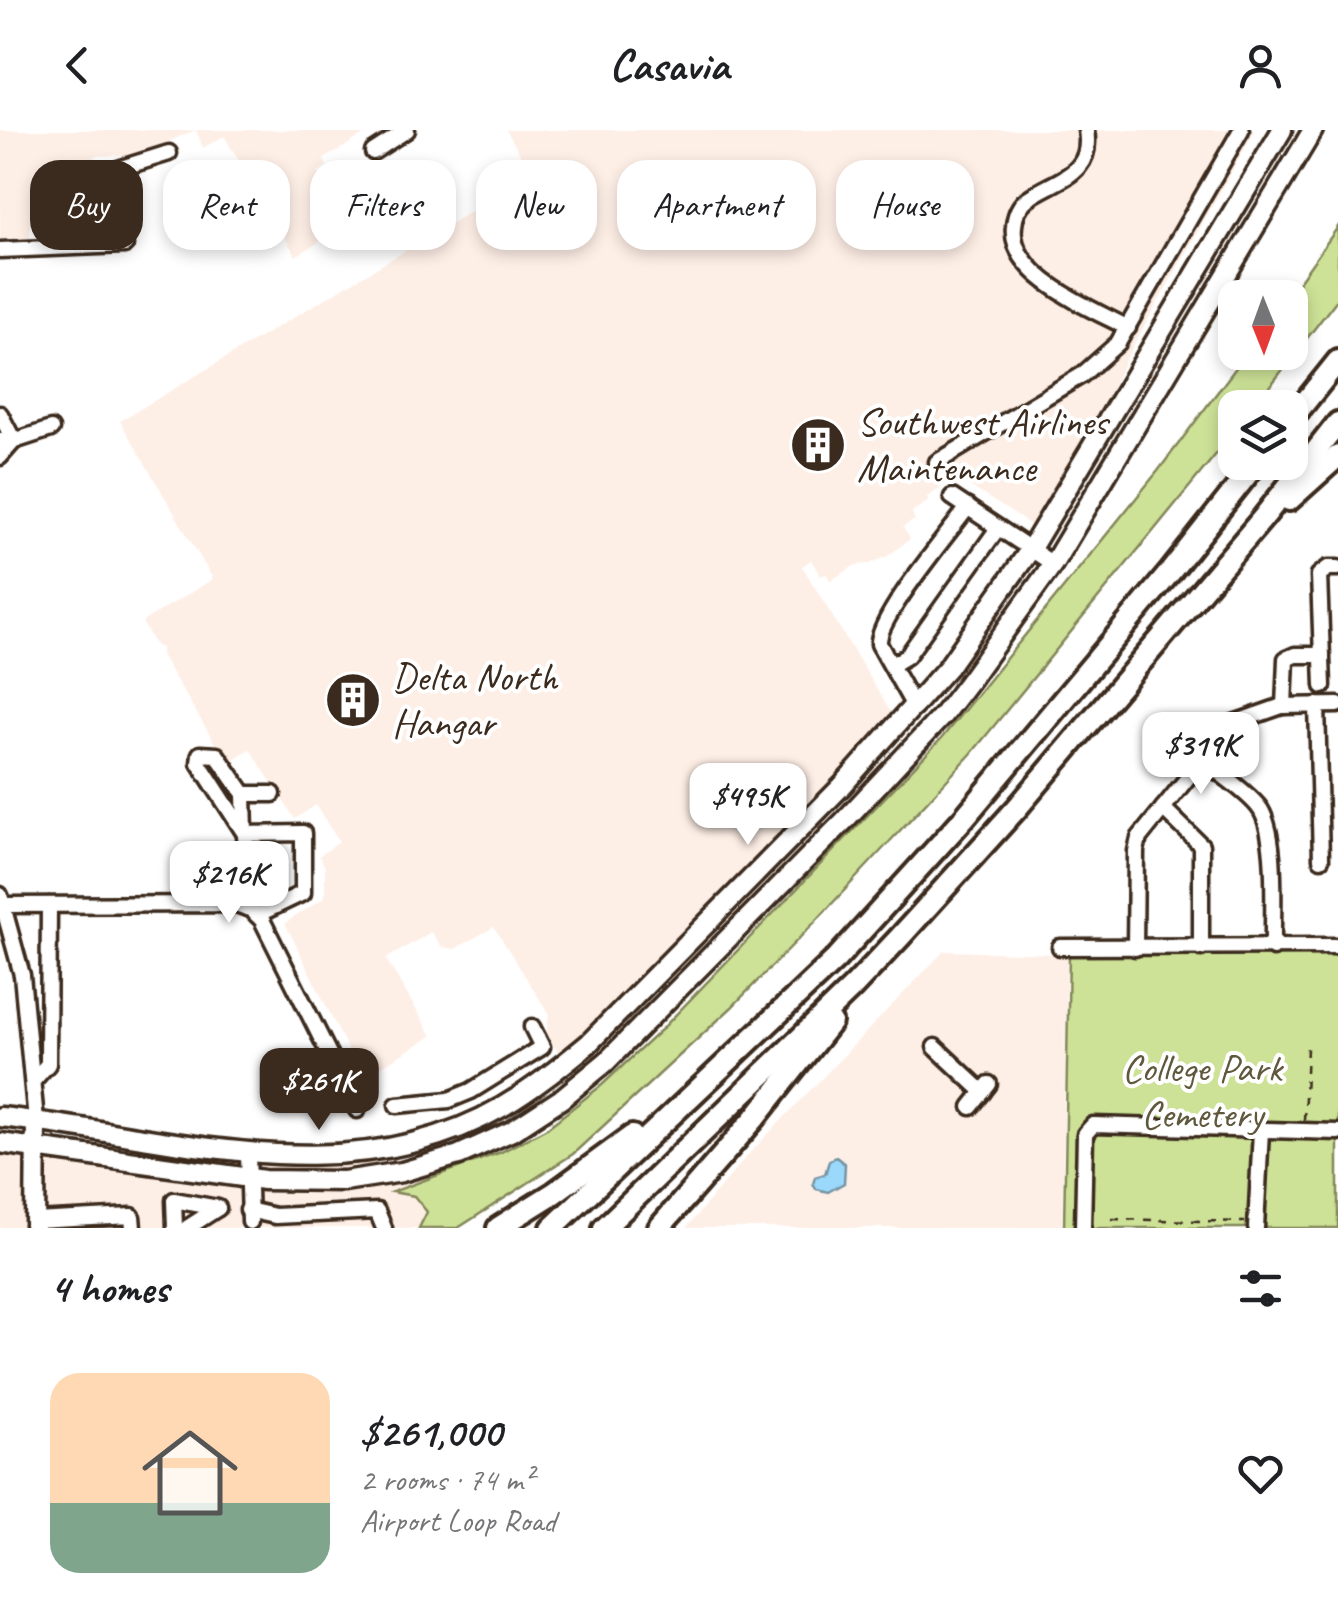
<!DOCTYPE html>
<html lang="en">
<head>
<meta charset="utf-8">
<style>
	:root { --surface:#fff; --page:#f2f2f2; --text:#202124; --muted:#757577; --line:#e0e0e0; --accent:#3b2a1e }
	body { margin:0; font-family:Caveat,sans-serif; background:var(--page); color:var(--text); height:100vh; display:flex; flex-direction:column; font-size:38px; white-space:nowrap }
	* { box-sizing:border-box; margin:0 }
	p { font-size:32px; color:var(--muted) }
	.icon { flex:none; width:55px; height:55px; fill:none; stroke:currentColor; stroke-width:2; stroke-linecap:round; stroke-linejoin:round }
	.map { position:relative; height:1098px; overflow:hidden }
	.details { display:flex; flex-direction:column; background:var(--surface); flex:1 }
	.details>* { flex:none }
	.banner { position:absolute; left:30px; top:30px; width:1280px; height:90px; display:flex; gap:20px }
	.needle { width:65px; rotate:179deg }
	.tools { position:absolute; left:1218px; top:150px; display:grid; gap:20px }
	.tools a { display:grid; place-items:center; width:90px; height:90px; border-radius:20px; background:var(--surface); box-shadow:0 5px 15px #0003; font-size:50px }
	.price { position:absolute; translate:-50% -85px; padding:0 22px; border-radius:20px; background:#fff; color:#222; font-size:32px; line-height:65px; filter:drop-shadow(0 2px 5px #0008) }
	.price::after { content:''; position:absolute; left:50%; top:60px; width:30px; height:22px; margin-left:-15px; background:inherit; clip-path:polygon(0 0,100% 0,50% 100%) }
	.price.current { background:var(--accent); color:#fff }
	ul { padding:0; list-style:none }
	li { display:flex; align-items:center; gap:30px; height:250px; padding:0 50px }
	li+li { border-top:2px solid var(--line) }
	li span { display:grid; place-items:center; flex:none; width:280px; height:200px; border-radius:30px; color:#555 }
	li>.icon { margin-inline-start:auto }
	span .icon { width:120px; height:120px; fill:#fffc; stroke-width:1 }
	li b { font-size:42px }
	h2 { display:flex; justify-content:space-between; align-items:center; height:120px; padding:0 50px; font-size:42px }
	.chip { padding:0 35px; border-radius:30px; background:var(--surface); box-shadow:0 5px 15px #0003; font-size:35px; line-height:90px }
	.chip.current { background:var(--accent); color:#fff }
	header { display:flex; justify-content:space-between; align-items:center; height:130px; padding:0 50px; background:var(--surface); font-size:45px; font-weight:700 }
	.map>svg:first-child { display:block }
	.built { fill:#feefe6 }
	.green { fill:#cde297; stroke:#84865a; stroke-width:2.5 }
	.water { fill:#9ad9fb; stroke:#7493a3; stroke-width:2.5 }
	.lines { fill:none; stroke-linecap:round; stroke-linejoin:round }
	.minor-casing { stroke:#3b2a1e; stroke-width:21 }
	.major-casing { stroke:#3b2a1e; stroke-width:25 }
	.highway-casing { stroke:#3b2a1e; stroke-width:28 }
	.path { stroke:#3b2a1e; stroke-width:2.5; stroke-dasharray:8 8; stroke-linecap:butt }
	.minor { stroke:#fff; stroke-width:14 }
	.major { stroke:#fff; stroke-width:18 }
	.highway { stroke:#fff; stroke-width:20 }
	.labels { text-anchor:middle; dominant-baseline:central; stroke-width:8; stroke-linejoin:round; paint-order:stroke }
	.poi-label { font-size:40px; fill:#3b2a1e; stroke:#fff; text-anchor:start }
	.park-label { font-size:40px; fill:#60583c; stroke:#fff }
</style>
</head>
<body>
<header><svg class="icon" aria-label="back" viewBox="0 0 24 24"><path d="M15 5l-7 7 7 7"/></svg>Casavia<svg class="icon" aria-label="person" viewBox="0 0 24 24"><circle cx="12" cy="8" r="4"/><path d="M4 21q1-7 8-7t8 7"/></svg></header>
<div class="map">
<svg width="1338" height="1098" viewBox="0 0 1338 1098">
	<rect width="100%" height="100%" fill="#fff"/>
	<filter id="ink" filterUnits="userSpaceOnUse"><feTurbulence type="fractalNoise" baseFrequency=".01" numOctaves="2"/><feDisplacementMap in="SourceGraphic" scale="20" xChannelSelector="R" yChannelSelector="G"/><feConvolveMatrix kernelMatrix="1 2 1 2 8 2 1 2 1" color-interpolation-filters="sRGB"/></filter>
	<g filter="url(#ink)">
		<!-- built -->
		<g class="built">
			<path d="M0,0h196l-60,25 -42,1 1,64 -65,1v18h-30z"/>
			<path d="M196,0h176l-48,29 3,7 -9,6 14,24 -6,4 16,28 -46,28 -72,-120 -21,12z"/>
			<path d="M506,0h749l-130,231 -25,51 -69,113 -74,-47 -30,19 2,4 -17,11 3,8 -12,7 7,12 -22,17 -18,8 -14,1 -26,16 -3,-7 -6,2 -10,-16 -9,6 91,150 -48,53 -284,287 -15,-22 3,-20 -55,-87 -39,22 -13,-2 -11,-15 -45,27 46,77 -70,42 -77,-155 40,-26v-30l-6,-11 20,-14 -23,-37 -21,14 -45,-70 -23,14 -66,-108v-7l-6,-3 -13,-23 71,-43 -93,-158 412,-246z"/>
			<path d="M944,821l123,3 -5,274h-376l62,-73z"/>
			<path d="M0,1011l136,14 225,-4 139,35 -56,42h-444z"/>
		</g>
		<!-- green -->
		<g class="green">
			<path d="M1338,97v71l-84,109 -19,1v23l-264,323 -156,168 -84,86 -158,146 -115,74h-39l8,-16 -13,-16 -22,-4 109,-40 46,-24 55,-43 59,-55 280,-291 217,-268 89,-118 43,-1 -2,-55z"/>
			<path d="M1338,822v276h-274l5,-274z"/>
		</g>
		<!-- water -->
		<path class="water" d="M836,1027l9,7 -1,19 -16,9 -12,-3 -3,-5 2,-7 10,-3 4,-13z"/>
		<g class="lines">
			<!-- minor casing -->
			<g class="minor-casing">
				<g id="minor">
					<path d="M1086,0c8,46 -30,48 -59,69 -9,7 -12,16 -13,27 -6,50 79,83 114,102"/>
					<path d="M373,22l34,-22"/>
					<path d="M118,39l51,-16"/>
					<path d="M207,87l27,-16"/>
					<path d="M0,120l125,-5"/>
					<path d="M0,284l14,27"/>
					<path d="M0,310l14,1 37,-12"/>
					<path d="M0,327l14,-16"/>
					<path d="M937,332l145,-87 36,-32 123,-213"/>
					<path d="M952,367l101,67"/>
					<path d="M892,535l15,-9 91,-128"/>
					<path d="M1323,556l-4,-111 9,-7h10"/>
					<path d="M1317,575l4,154"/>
					<path d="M1284,576l2,-47 9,-4h27"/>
					<path d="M915,578l-36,-64c-3,-25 71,-112 89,-137"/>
					<path d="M1203,630c18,15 41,29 55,46 21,25 14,109 15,142"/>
					<path d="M244,664l-27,-39 -17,-1 -1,9 46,71"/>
					<path d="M1163,678l38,37v103"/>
					<path d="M245,704l58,-1v60l-46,22"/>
					<path d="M0,765l22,80 14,145"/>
					<path d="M3,775l233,-1 16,6 10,10 95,190"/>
					<path d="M247,778l-3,-114h29"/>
					<path d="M1060,817l278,-1"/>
					<path d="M1135,818l1,-97 3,-13 92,-114 51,-18 56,-1"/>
					<path d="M935,917l48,45"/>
					<path d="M33,951l15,-17 1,-159"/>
					<path d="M397,975l52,-5 22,-9 71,-44 -10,-20"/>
					<path d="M971,977l18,-23"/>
					<path d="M248,1023l2,69"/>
					<path d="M248,1080l27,6 102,-5 7,17"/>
					<path d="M35,1091l97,-5 1,12"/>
					<path d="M175,1098l-1,-28 44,8"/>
					<path d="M187,1098l31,-20"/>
					<path d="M1083,1098l2,-94 8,-9 245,7"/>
					<path d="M1256,1098l5,-98"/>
				</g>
			</g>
			<!-- major casing -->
			<g class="major-casing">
				<g id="major">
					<path d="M0,987c166,17 346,81 502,-10 31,-18 58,-40 86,-63l254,-258 106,-119 82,-117 252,-420"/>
					<path d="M0,1013l264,37 80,1 58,-9 57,-17 53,-24 49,-32 45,-37 239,-242 98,-105 26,-34 84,-117 260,-434"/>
					<path d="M35,1098l1,-108"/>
				</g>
			</g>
			<!-- highway casing -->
			<g class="highway-casing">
				<g id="highway">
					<path d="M1290,291l48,-60"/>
					<path d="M1289,370l49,-44"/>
					<path d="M498,1098l56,-35 78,-57"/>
					<path d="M552,1098l284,-269 128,-141 207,-247 86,-109"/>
					<path d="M604,1098l249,-241 47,-50 117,-129 246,-290 75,-95"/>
					<path d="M659,1098l96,-110 76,-96"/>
				</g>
			</g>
			<!-- path -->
			<g class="path">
				<path d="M1304,990l3,-72"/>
				<path d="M1112,1089l133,3"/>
			</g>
			<!-- minor -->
			<use href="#minor" class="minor"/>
			<!-- major -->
			<use href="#major" class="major"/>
			<!-- highway -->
			<use href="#highway" class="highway"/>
		</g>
	</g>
	<!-- icons -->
	<defs>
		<g id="building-disc" transform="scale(2.875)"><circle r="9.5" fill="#3b2a1e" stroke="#fff"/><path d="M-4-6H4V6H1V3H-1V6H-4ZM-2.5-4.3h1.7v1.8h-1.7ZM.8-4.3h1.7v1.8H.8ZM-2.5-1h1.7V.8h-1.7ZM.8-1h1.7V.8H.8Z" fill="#fff"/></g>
	</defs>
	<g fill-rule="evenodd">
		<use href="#building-disc" x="818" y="315"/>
		<use href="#building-disc" x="353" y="570"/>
	</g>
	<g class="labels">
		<!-- poi labels -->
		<g class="poi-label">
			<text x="857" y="292">Southwest Airlines<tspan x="857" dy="46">Maintenance</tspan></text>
			<text x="392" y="547">Delta North<tspan x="392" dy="46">Hangar</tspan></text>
		</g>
		<!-- park labels -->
		<g class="park-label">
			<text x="1202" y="938">College Park<tspan x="1202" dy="46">Cemetery</tspan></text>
		</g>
	</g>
</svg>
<div class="tools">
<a><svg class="needle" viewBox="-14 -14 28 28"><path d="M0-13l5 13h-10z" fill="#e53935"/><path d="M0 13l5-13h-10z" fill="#757577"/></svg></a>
<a><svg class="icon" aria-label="layers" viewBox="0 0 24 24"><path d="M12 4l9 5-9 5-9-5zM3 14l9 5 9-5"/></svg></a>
</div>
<b class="price" style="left:1201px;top:667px">$319K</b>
<b class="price" style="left:748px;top:718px">$495K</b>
<b class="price" style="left:229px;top:796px">$216K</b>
<b class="price current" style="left:319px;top:1003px">$261K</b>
<div class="banner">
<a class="chip current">Buy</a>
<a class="chip">Rent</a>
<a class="chip">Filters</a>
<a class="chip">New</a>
<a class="chip">Apartment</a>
<a class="chip">House</a>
</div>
</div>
<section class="details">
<h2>4 homes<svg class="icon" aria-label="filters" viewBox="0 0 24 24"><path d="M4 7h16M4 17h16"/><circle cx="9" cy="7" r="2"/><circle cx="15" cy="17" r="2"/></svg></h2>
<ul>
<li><span style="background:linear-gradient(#ffd9b3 65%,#7fa58c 0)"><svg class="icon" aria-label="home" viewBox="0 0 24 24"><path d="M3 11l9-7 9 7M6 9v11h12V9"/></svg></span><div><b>$261,000</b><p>2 rooms · 74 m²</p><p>Airport Loop Road</p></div><svg class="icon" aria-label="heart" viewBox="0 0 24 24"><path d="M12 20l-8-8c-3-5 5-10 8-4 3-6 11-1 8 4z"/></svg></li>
</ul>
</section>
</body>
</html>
